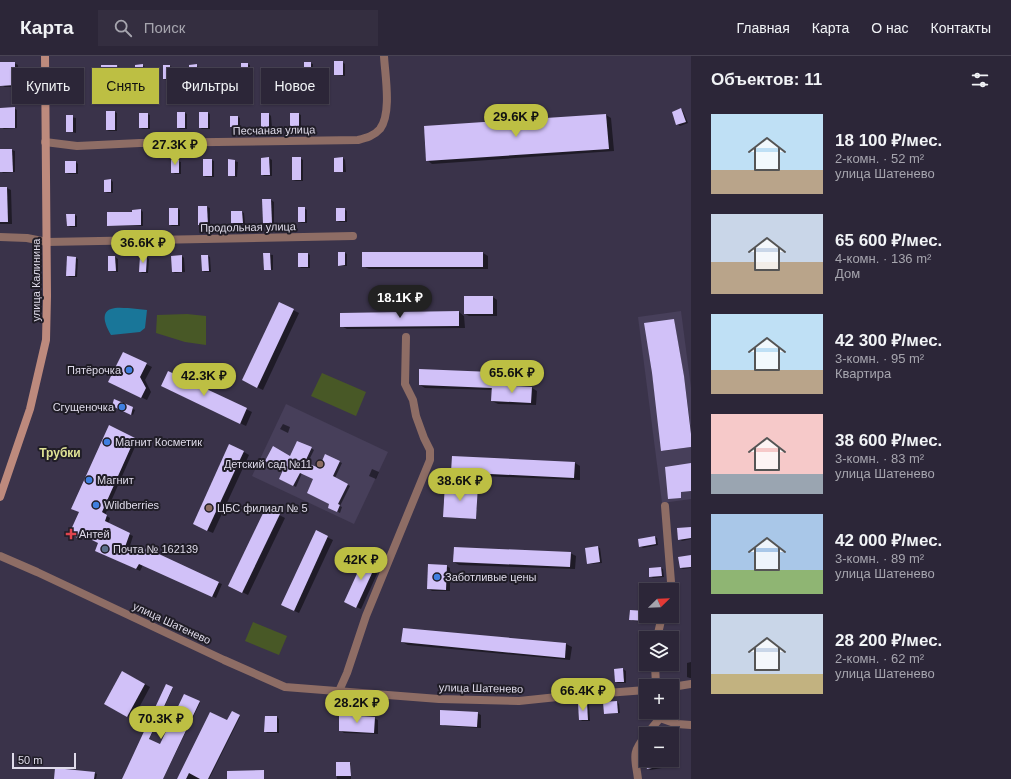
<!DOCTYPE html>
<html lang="ru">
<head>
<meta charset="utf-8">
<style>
	:root { --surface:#2c2638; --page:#342e40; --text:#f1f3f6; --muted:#a6a5ae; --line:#484353; --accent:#bdbf43 }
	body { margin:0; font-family:Helvetica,sans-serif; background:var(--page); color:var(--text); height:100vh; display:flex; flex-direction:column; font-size:15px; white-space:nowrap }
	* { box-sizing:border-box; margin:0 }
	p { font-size:13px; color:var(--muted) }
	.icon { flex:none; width:22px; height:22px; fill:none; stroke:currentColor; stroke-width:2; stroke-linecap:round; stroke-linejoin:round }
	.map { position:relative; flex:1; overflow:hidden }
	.drawer { display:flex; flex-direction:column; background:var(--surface); width:320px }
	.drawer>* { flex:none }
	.banner { position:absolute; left:12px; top:12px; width:380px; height:36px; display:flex; gap:8px }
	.needle { width:26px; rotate:67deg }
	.controls { position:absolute; left:639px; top:527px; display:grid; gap:8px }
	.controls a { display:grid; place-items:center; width:40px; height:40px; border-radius:0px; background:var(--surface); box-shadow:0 1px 3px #0004,0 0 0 1px var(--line); font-size:20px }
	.scale { position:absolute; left:12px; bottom:10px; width:64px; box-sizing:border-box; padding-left:4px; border:2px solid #dfdbea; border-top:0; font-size:11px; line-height:14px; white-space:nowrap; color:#dfdbea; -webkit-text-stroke:3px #201d27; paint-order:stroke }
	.price { position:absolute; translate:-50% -34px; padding:0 9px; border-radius:14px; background:var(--accent); color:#111; font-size:13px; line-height:26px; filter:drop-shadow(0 1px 2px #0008) }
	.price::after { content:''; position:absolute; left:50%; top:24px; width:12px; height:9px; margin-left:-6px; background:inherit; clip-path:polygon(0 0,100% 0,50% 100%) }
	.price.active { background:#222; color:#fff }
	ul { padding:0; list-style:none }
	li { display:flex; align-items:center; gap:12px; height:100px; padding:0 20px }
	li span { display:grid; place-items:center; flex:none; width:112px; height:80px; border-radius:0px; color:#555 }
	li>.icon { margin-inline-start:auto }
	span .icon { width:48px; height:48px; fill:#fffc; stroke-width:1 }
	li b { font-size:17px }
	h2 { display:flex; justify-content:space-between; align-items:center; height:48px; padding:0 20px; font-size:17px }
	.pill { padding:0 14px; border-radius:0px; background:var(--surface); box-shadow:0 1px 3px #0004,0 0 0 1px var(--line); font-size:14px; line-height:36px }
	.pill.active { background:var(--accent); color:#111 }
	header { display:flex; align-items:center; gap:24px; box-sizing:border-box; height:56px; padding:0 20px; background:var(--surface); border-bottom:1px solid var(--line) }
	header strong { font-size:19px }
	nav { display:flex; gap:22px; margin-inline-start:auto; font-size:14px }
	.search { width:280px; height:36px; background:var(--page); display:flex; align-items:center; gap:10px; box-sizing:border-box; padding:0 14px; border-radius:0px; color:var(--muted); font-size:15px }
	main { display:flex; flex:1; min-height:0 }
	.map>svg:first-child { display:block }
	.built { fill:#473f5a }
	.green { fill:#485826 }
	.water { fill:#197699 }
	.shadow { fill:#0007 }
	.building { fill:#d1c1f8 }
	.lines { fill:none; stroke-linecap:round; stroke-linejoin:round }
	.minor { stroke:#8e6d65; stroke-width:8 }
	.secondary { stroke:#bd8a7d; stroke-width:8 }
	.shop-dot { fill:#3f7fe0; stroke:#201d27; stroke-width:1.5 }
	.education-dot { fill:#8d6e63; stroke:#201d27; stroke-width:1.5 }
	.health-dot { fill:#e0444e; stroke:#201d27; stroke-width:1.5 }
	.service-dot { fill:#5c6f8a; stroke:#201d27; stroke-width:1.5 }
	.labels { text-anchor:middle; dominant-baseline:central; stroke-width:4; stroke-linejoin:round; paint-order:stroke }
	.street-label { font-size:11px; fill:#dfdbea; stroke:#201d27 }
	.poi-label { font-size:11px; fill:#dfdbea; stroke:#201d27; text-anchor:start }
	.neighbourhood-label { font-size:12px; font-weight:bold; fill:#e0e395; stroke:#201d27 }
</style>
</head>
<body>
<header>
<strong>Карта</strong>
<div class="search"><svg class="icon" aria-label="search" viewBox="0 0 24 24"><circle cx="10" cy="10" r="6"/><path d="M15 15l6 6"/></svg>Поиск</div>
<nav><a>Главная</a><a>Карта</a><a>О нас</a><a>Контакты</a></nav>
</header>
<main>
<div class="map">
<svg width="691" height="723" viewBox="0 0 691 723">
	<rect width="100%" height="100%" fill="#3a334a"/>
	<!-- built -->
	<g class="built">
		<path d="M681,255l10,77v111l-29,4 -24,-186z"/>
		<path d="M286,348l102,48 -34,72 -102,-48z"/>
	</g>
	<!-- green -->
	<g class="green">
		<path d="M187,258l19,2v29l-21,-3 -29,-9 1,-18z"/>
		<path d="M322,317l44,19 -10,24 -45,-20z"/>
		<path d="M253,566l34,14 -8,19 -34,-14z"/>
	</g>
	<!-- water -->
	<path class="water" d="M128,252l19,2 -2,18 -5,4 -29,3c-4,-7 -12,-22 0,-26 5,-2 12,-1 17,-1z"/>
	<!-- shadow -->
	<g class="shadow">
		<path d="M342,6l3,2v12l-7,-1 -3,-1z"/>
		<path d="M14,7l4,2 1,22h-14l-4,-2z"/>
		<path d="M310,7l3,1v12h-5l-3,-1z"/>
		<path d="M247,8l3,1v12h-5l-3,-1z"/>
		<path d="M142,9l3,2v18h-7l-2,-1z"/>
		<path d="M102,10h15l3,1v8h-15l-3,-2z"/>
		<path d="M169,10l3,1v13h-6l-2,-1z"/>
		<path d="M196,10l3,1v15h-7l-2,-1z"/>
		<path d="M73,12l2,1v11h-6l-2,-1z"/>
		<path d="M14,52l3,2v18l-13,1 -3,-2z"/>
		<path d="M681,53l2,2 5,12 -8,3 -3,-2z"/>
		<path d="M115,56l2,1v18h-8l-2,-1z"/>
		<path d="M185,57l2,1v15h-7l-2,-1z"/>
		<path d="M208,57l2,1v15h-8l-2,-1z"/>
		<path d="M147,58l3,1v14h-7l-3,-1z"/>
		<path d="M262,58h7l2,2 1,12h-7l-3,-2z"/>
		<path d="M299,58l2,1v12h-7l-3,-1z"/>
		<path d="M606,59l5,3 3,33 -182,13 -5,-4z"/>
		<path d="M67,60l9,2v15l-9,-2z"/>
		<path d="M238,61l2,1v10h-7l-2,-1z"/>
		<path d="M0,94h12l3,1v21l-12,1 -2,-2z"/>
		<path d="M269,102l3,2v16h-8l-2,-2v-15z"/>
		<path d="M300,102l3,2v21h-7l-3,-1z"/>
		<path d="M343,102l2,2 1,12h-9l-2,-1v-12z"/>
		<path d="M212,104l2,1v16h-8l-2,-1z"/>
		<path d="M229,104l9,2 -1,15 -8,-2z"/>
		<path d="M178,105l3,1v12h-6l-3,-2z"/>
		<path d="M76,106l2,2v10h-9l-3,-1z"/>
		<path d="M111,124l2,2v11h-5l-3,-1z"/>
		<path d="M0,132h7l4,2 1,34h-12z"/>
		<path d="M263,144h8l3,2v22h-8l-2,-2z"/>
		<path d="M199,151h8l3,1v18h-8l-3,-1z"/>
		<path d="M304,152l3,2v13h-5l-3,-1z"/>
		<path d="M178,153l2,1v16h-8l-2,-1z"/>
		<path d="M344,153l3,2v11h-7l-3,-1z"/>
		<path d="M141,154l2,2v14h-33l-2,-1z"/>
		<path d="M242,156l2,1 1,11h-11l-2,-2z"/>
		<path d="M75,159l2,1v11h-7l-2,-2z"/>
		<path d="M345,197l2,1v12h-5l-3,-1z"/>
		<path d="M483,197l5,3v13h-119l-6,-3z"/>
		<path d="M264,198l9,1v15l-8,-1z"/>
		<path d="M308,198l2,1v13h-9l-2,-2z"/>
		<path d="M182,200l2,2 1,14 -10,1 -3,-2z"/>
		<path d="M208,200l2,1 1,15h-6l-2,-1z"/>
		<path d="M109,201h6l3,2v13l-9,-1z"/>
		<path d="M147,201l2,2 -1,14h-6l-2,-2z"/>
		<path d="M76,202l2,1 -1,18h-8l-2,-2z"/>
		<path d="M493,241l4,3v16h-28l-4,-2z"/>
		<path d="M279,247l20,10 -36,77 -15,-7z"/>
		<path d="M459,256l5,4 1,12 -118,1 -6,-3z"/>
		<path d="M674,264l10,57 7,54v16l-28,4 -18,-127z"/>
		<path d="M146,308l6,3 -7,13 6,12 -4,8 -32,-15z"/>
		<path d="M169,316l83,40 -6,14 -78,-37z"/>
		<path d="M492,317l5,3v10l35,2 5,3 -1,14 -38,-1 -6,-3 1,-11 -68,-2 -5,-3z"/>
		<path d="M115,344l20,10 -2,5 -18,-8z"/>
		<path d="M283,368l7,3 -2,6 -8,-4z"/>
		<path d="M135,382l3,2 -33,75 5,3 -2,6 25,12 -4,13 14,8 79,27 -6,14 -73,-33 -3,6 -40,-19v-10l-16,-7 -2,5 -8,-4z"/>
		<path d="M311,392l3,2 -7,14 12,5 7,-14 16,8 -7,15 15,8 -10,20 2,1 -2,6 -11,-6 1,-3 -15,-25 -13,-6 -6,14 -16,-8 11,-22z"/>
		<path d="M244,396l5,3 -36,78 -14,-6z"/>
		<path d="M453,401l122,6 5,3v14l-122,-5 -6,-3z"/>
		<path d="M372,413l7,3 -3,7 -7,-3z"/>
		<path d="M478,431l-2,32 -31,-2z"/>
		<path d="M266,452l19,10 -37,77 -14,-7z"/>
		<path d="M691,472v11l-9,2 -3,-2z"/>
		<path d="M316,476l17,8 -34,73 -11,-5z"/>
		<path d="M655,481l2,1 1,7 -15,3 -3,-2z"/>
		<path d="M597,491l3,1 2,15 -11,1 -3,-1z"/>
		<path d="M570,497l6,3 -1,13 -116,-4 -5,-3z"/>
		<path d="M366,499l16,8 -21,46 -12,-5z"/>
		<path d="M691,500v12l-8,1 -2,-1z"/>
		<path d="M446,510l4,2v23h-18l-4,-3z"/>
		<path d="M661,512l2,1 1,8 -11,1 -3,-2z"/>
		<path d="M646,556v4h4l-1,6 -16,-1 -3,-2z"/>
		<path d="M404,573l162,15 6,3 -2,13 -162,-15 -6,-3z"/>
		<path d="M691,606v16h-1l-3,-1v-14z"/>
		<path d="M623,613l3,2v12h-8l-2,-1 -1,-12z"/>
		<path d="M123,616l27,15 -17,32 -28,-15z"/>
		<path d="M167,629l6,3 -24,52 11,6 25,-51 15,8 -37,76h-40z"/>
		<path d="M617,646l2,2 1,9 -12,1 -3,-1z"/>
		<path d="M587,648l2,1 1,16h-8l-2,-2z"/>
		<path d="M232,656l8,5 -31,62h-31l49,-57z"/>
		<path d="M477,657l4,2v13l-36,-2 -4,-2z"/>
		<path d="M277,661l2,2v14h-12l-2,-2z"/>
		<path d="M374,662l4,2v14l-34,-1 -4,-3z"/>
		<path d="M649,704h18l1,7 -18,3 -2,-2z"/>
		<rect x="337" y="707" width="14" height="16"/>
		<path d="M94,717l3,1 -1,5h-41z"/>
	</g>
	<!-- building -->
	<g class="building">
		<rect x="334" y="5" width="9" height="14"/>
		<path d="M0,6h15v23l-15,1z"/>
		<rect x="304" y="6" width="7" height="13"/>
		<rect x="241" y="7" width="7" height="13"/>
		<path d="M143,8v21h-8v-20z"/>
		<path d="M197,8v17h-8v-16z"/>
		<path d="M101,9h16l1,9h-17z"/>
		<rect x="163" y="9" width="7" height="14"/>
		<rect x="66" y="11" width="7" height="12"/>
		<path d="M15,51v21h-15v-20z"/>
		<path d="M681,52l5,14 -10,3 -4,-13z"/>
		<rect x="106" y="55" width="9" height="19"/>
		<rect x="177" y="56" width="8" height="16"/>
		<rect x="199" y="56" width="9" height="16"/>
		<rect x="139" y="57" width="9" height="15"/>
		<rect x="261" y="57" width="8" height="14"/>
		<rect x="290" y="57" width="9" height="14"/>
		<path d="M606,58l3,35 -183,12 -2,-35z"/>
		<rect x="66" y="59" width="7" height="17"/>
		<rect x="230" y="60" width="8" height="11"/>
		<path d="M0,93h12l1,23h-13z"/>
		<path d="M269,101l1,18h-9v-17z"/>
		<rect x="292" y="101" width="9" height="23"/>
		<path d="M343,101v15h-9v-14z"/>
		<rect x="203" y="103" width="9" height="17"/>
		<path d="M228,103l7,1v16h-7z"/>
		<rect x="171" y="104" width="8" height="13"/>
		<rect x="65" y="105" width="11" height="12"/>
		<path d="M111,123v13h-7v-12z"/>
		<path d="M0,131h7l1,35h-8z"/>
		<path d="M262,143h9l1,24h-9z"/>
		<path d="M198,150h9l1,19h-10z"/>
		<rect x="298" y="151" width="7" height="15"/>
		<rect x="169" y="152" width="9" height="17"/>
		<rect x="336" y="152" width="9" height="13"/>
		<path d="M141,153v16l-34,1v-14h25v-2z"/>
		<path d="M231,155h11l1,12h-12z"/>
		<path d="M66,158h9v12h-8z"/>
		<path d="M338,196h7v13l-7,1z"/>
		<rect x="362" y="196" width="121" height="15"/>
		<path d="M263,197h7l1,17h-7z"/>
		<rect x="298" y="197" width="10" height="14"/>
		<path d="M182,199v17h-10l-1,-16z"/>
		<path d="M201,199h7l1,16h-7z"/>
		<path d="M67,200l9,1 -1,19h-9z"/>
		<path d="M108,200h7l1,15h-8z"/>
		<path d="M140,200h7l-1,16h-7z"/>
		<rect x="464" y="240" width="29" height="18"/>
		<path d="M279,246l15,7 -37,79 -15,-8z"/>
		<path d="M459,255v15l-119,1v-14z"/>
		<path d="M674,263l10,57 7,58v13l-30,4 -9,-78 -8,-50z"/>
		<path d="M123,296l24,11 -7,14 6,11 -5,10 -33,-16z"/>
		<path d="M419,313l73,3v16l-73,-3z"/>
		<path d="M168,315l79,37 -7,16 -79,-38z"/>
		<path d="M492,329l40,2 -1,16 -40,-2z"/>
		<path d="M114,343l19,8 -2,8 -19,-9z"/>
		<path d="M109,369l26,13 -33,74 5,3 -2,6 25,12 -5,14 17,8 4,-7 73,34 -7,15 -73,-33 -3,5 -41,-18 3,-8 -18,-9 -2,4 -9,-4 10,-22 -8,-3z"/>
		<path d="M297,385l15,6 -7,15 14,6 6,-14 15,7 -7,15 15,8 -10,20 2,1 -3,7 -9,-4 1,-4 -22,-11 6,-14 -13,-6 -7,13 -14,-7 4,-9 -18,-9 8,-15 17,10z"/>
		<path d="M229,388l15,7 -37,80 -14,-7z"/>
		<path d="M452,400l123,6 -1,16 -123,-6z"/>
		<path d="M691,407v28l-10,1v6l-13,1 -3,-32z"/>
		<path d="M445,428l33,2 -2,33 -33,-2z"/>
		<path d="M266,451l14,7 -38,79 -14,-7z"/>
		<path d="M691,471v11l-13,2 -1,-12z"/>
		<path d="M316,474l12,6 -34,75 -13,-6z"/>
		<path d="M655,480l1,8 -17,3 -1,-8z"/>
		<path d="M598,490l2,16 -13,2 -2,-16z"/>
		<path d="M454,491l117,5 -1,15 -117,-5z"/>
		<path d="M366,498l12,6 -22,48 -12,-6z"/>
		<path d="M691,499v12l-11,1 -2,-11z"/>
		<path d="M428,508l19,1 -1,25 -19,-1z"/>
		<path d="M661,511l1,9 -13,1v-9z"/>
		<path d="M630,554l16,1v10l-17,-1z"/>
		<path d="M403,572l163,15 -1,15 -164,-16z"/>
		<path d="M623,612l1,14h-9l-1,-13z"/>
		<path d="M122,615l23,13 -18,33 -23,-13z"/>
		<path d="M166,628l7,3 -24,52 11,5 24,-50 16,7 -37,78h-41z"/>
		<path d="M617,645l1,12 -14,1 -1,-12z"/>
		<path d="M578,647h9l1,17h-9z"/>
		<path d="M440,654l38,2 -1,15 -37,-2z"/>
		<path d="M232,655l8,4 -32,64h-8l-11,-6 -3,6h-9l33,-67 17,8z"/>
		<path d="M339,659l36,2 -1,16 -35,-2z"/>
		<path d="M265,660h12v16h-13z"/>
		<path d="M645,704h32v3l-30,6z"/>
		<path d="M336,706h14l1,14h-15z"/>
		<path d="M55,712l40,4 -1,7h-40z"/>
		<path d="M264,714v9h-37v-8z"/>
	</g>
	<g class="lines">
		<!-- minor -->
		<g class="minor">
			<path d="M45,86l32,4 63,-3 218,-3c8,-2 16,-4 22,-11 12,-16 5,-54 4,-73"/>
			<path d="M0,181l27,1 20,4 306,-6"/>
			<path d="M665,450l6,76 -2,8"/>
			<path d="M0,500l37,16 187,88 61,27 154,12 80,2 48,-5 79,-6"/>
			<path d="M657,582l5,-22"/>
			<path d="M655,608l1,22"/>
			<path d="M672,631l19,-3"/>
			<path d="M339,635l8,-18 19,-57 64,-156v-10l-6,-12 -8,-22 -3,-16 -8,-16 1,-47"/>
			<path d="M660,662l17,6 14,1"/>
			<path d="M647,678l13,-16"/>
			<path d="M638,723c-3,-23 -7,-25 8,-44"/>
		</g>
		<!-- secondary -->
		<path class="secondary" d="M0,441l30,-88 16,-69 1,-44 -2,-240"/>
	</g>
	<!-- markers -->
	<g class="shop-dot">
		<circle cx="129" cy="314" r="4"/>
		<circle cx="122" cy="351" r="4"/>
		<circle cx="107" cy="386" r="4"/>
		<circle cx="89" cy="424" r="4"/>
		<circle cx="96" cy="449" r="4"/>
		<circle cx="437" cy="521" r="4"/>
	</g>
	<g class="education-dot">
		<circle cx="320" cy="408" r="4"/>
		<circle cx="209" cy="452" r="4"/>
	</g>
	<path class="health-dot" d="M69 472h4v4h4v4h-4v4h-4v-4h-4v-4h4z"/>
	<circle class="service-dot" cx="105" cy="493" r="4"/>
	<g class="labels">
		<!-- street labels -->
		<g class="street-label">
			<text transform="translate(274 74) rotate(-1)">Песчаная улица</text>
			<text transform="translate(248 171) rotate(-1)">Продольная улица</text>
			<text transform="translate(36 224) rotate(-90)">улица Калинина</text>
			<text transform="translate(172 567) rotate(25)">улица Шатенево</text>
			<text transform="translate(481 632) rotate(1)">улица Шатенево</text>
		</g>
		<!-- poi labels -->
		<g class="poi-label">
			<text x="121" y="314" text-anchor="end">Пятёрочка</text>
			<text x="114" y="351" text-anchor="end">Сгущеночка</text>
			<text x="115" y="386">Магнит Косметик</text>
			<text x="312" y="408" text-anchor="end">Детский сад №11</text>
			<text x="97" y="424">Магнит</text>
			<text x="104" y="449">Wildberries</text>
			<text x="217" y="452">ЦБС филиал № 5</text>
			<text x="79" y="478">Антей</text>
			<text x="113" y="493">Почта № 162139</text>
			<text x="445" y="521">Заботливые цены</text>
		</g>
		<!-- neighbourhood labels -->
		<g class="neighbourhood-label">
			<text x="60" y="397">Трубки</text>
		</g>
	</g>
</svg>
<div class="controls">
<a><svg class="needle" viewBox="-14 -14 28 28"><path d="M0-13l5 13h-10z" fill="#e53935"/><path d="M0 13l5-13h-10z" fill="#a6a5ae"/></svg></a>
<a><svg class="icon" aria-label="layers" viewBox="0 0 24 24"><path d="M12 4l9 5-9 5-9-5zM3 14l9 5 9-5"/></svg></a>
<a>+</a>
<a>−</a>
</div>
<div class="scale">50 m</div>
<b class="price" style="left:516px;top:82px">29.6K ₽</b>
<b class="price" style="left:175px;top:110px">27.3K ₽</b>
<b class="price" style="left:143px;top:208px">36.6K ₽</b>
<b class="price active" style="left:400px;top:263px">18.1K ₽</b>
<b class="price" style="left:512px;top:338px">65.6K ₽</b>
<b class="price" style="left:204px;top:341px">42.3K ₽</b>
<b class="price" style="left:460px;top:446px">38.6K ₽</b>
<b class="price" style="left:361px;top:525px">42K ₽</b>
<b class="price" style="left:583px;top:656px">66.4K ₽</b>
<b class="price" style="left:357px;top:668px">28.2K ₽</b>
<b class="price" style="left:161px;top:684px">70.3K ₽</b>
<div class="banner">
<a class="pill">Купить</a>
<a class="pill active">Снять</a>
<a class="pill">Фильтры</a>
<a class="pill">Новое</a>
</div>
</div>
<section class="drawer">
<h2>Объектов: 11<svg class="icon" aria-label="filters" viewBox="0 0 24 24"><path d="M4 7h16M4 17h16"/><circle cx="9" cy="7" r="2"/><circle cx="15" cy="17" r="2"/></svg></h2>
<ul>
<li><span style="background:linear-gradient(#bfe0f5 70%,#b9a48a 0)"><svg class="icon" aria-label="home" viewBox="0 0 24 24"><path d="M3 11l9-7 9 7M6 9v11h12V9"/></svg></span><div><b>18 100 ₽/мес.</b><p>2-комн. · 52 m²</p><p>улица Шатенево</p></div></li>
<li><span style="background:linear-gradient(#c9d6e8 60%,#b9a48a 0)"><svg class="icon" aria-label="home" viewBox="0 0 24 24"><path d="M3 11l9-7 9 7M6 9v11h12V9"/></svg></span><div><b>65 600 ₽/мес.</b><p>4-комн. · 136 m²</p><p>Дом</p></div></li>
<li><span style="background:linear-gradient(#bfe0f5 70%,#b9a48a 0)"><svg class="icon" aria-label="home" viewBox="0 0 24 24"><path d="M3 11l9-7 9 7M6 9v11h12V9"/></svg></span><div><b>42 300 ₽/мес.</b><p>3-комн. · 95 m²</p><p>Квартира</p></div></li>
<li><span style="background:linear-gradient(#f6c9c9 75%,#9aa5b1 0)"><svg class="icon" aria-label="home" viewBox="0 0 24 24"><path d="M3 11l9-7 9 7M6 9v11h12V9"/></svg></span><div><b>38 600 ₽/мес.</b><p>3-комн. · 83 m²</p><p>улица Шатенево</p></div></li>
<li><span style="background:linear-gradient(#a9c7e8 70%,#8fb573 0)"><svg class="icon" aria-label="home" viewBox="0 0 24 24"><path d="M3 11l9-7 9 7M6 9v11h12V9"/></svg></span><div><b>42 000 ₽/мес.</b><p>3-комн. · 89 m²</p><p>улица Шатенево</p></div></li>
<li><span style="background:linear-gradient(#c9d6e8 75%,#c2b280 0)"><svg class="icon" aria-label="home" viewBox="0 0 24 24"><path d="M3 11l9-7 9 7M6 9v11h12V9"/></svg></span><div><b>28 200 ₽/мес.</b><p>2-комн. · 62 m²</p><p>улица Шатенево</p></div></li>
</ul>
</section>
</main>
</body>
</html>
